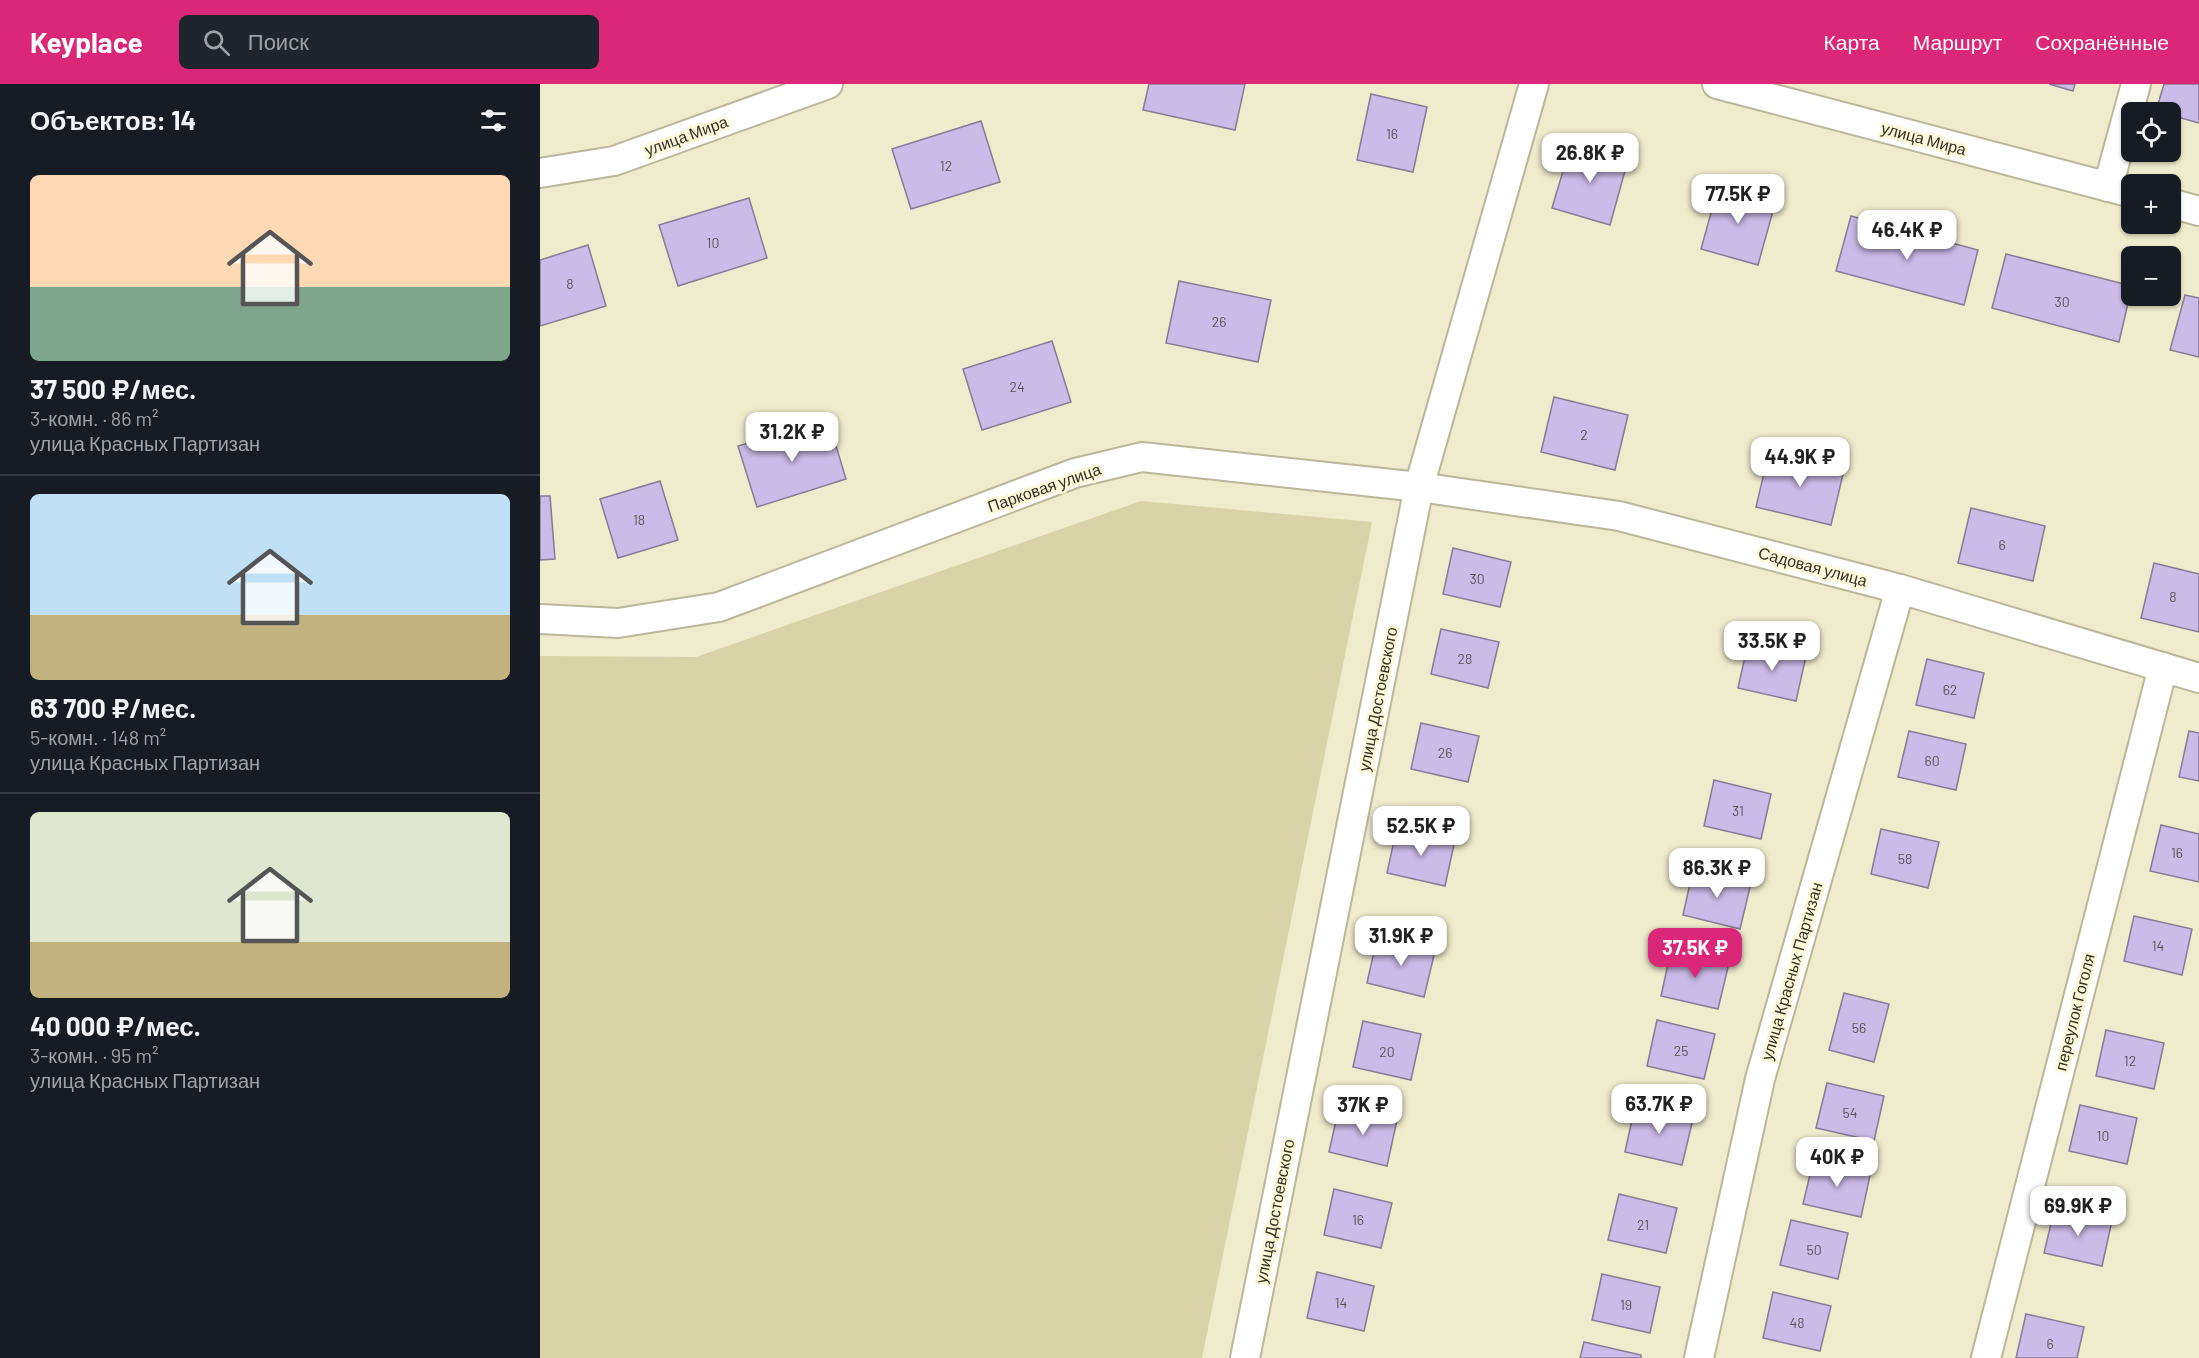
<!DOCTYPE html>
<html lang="ru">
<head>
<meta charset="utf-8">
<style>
	:root { --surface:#171b24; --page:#20242c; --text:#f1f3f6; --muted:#9ea1a6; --line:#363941; --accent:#db2777 }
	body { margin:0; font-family:Barlow,sans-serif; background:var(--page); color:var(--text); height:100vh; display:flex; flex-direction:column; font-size:22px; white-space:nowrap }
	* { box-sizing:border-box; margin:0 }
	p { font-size:20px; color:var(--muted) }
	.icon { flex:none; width:33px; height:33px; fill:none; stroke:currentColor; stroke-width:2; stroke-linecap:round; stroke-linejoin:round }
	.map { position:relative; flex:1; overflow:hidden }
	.panel { display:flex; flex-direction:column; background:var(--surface); width:540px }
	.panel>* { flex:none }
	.controls { position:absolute; left:1581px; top:18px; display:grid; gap:12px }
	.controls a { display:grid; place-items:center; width:60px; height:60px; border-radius:9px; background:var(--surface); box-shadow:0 2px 4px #0004; font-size:30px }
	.price { position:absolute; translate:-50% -51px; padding:0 14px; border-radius:12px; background:#fff; color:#222; font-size:20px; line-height:39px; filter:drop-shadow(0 2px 3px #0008) }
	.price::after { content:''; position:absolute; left:50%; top:36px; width:18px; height:14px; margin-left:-9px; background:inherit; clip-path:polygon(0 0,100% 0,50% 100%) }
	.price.active { background:var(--accent); color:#fff }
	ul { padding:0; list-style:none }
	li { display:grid; align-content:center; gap:12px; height:318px; padding:0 30px }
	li+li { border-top:2px solid var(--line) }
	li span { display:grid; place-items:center; height:186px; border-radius:9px; color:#555 }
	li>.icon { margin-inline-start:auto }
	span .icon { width:108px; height:108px; fill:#fffc; stroke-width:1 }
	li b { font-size:26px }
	h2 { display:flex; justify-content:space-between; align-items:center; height:72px; padding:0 30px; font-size:26px }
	header { display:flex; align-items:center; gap:36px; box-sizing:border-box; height:84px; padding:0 30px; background:var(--accent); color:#fff }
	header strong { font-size:28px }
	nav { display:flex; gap:33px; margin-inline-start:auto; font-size:21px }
	.search { width:420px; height:54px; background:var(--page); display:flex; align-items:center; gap:15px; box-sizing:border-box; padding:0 21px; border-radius:9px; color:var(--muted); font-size:22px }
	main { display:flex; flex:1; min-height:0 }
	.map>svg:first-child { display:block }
	.green { fill:#d8d3a8 }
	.building { fill:#cbbbe8; stroke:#857c95; stroke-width:1.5 }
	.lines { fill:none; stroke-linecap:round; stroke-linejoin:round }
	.street-casing { stroke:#bab79a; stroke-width:32 }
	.street { stroke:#fff; stroke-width:28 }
	.labels { text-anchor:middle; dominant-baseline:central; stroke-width:6; stroke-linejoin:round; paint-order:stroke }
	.number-label { font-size:14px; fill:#585456 }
	.street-label { font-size:16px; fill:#323125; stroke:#fcf9da }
</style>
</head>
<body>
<header>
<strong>Keyplace</strong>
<div class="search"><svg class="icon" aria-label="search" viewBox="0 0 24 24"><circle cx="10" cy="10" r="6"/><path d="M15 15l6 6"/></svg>Поиск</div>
<nav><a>Карта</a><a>Маршрут</a><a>Сохранённые</a></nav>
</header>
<main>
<section class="panel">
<h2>Объектов: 14<svg class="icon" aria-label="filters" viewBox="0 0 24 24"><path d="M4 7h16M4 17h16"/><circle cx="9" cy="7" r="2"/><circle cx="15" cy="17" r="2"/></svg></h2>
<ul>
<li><span style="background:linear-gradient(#ffd9b3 60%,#7fa58c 0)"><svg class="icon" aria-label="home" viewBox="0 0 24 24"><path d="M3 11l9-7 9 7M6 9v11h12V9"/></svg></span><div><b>37 500 ₽/мес.</b><p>3-комн. · 86 m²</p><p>улица Красных Партизан</p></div></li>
<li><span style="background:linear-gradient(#bfe0f5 65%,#c2b280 0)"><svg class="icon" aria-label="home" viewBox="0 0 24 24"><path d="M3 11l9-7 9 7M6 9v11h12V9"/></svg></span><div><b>63 700 ₽/мес.</b><p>5-комн. · 148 m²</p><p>улица Красных Партизан</p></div></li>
<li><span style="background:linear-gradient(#dfe7d0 70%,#c2b280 0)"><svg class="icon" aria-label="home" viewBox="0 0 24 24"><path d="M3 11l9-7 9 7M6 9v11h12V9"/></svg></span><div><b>40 000 ₽/мес.</b><p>3-комн. · 95 m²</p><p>улица Красных Партизан</p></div></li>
</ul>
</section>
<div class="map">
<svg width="1659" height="1274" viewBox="0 0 1659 1274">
	<rect width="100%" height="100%" fill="#efebcd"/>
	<!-- green -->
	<path class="green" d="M601,417l231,21 -170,836h-662v-702l156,1z"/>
	<!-- building -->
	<g class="building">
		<path d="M609,0h96l-10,46 -92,-20z"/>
		<path d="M1509,0h26l-2,7z"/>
		<path d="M1624,0h35v39l-29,-8v-3l-14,-1z"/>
		<path d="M831,10l56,13 -14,65 -56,-12z"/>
		<path d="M441,37l19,61 -89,27 -19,-60z"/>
		<path d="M1031,60l57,16 -18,65 -58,-17z"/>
		<path d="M1179,100l57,16 -18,65 -57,-16z"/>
		<path d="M209,114l18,60 -89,28 -19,-61z"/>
		<path d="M1311,132l127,34 -14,55 -128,-34z"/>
		<path d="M48,161l18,61 -66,20v-66z"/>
		<path d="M1466,170l126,32 -13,56 -127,-34z"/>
		<path d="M639,197l92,19 -13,62 -92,-19z"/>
		<path d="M1645,211l14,3v59l-29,-7z"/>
		<path d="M512,257l19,61 -89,28 -19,-61z"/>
		<path d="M1014,313l74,18 -13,55 -74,-18z"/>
		<path d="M288,335l18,60 -89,28 -19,-61z"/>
		<path d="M1229,368l75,18 -13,55 -75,-18z"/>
		<path d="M120,397l18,59 -60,18 -18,-59z"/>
		<path d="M0,412h10l5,63 -15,1z"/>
		<path d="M1431,424l74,18 -12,55 -75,-18z"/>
		<path d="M913,464l58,14 -11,45 -57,-13z"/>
		<path d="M1614,479l45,11v58l-58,-14z"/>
		<path d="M901,545l58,13 -11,46 -57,-14z"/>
		<path d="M1208,559l58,13 -10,45 -58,-13z"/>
		<path d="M1387,575l57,14 -10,45 -58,-13z"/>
		<path d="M881,639l58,13 -11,46 -57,-13z"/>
		<path d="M1369,647l57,13 -10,46 -58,-13z"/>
		<path d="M1649,647l10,2v48l-20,-4z"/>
		<path d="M1174,696l57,14 -10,45 -57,-13z"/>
		<path d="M1621,741l38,9v48l-49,-11z"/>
		<path d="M857,743l58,13 -10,46 -58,-13z"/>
		<path d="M1341,745l58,13 -11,46 -57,-14z"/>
		<path d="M1153,786l58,13 -11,46 -57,-14z"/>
		<path d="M1594,832l58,13 -10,46 -58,-14z"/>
		<path d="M837,854l58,13 -11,46 -57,-14z"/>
		<path d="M1131,866l58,13 -11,46 -57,-13z"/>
		<path d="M1304,909l45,11 -15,58 -45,-12z"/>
		<path d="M1117,936l58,14 -11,45 -57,-13z"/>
		<path d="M823,937l58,13 -10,46 -58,-13z"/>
		<path d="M1566,946l58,13 -10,46 -58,-13z"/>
		<path d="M1287,999l57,13 -10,45 -58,-13z"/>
		<path d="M1540,1021l57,13 -10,46 -58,-13z"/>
		<path d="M1095,1022l58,13 -11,46 -57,-13z"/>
		<path d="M799,1023l58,13 -10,46 -58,-14z"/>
		<path d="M1274,1074l57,13 -10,46 -58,-13z"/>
		<path d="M794,1105l58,14 -11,45 -57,-13z"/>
		<path d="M1079,1110l58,14 -11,45 -58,-13z"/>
		<path d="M1515,1123l57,14 -10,45 -58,-13z"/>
		<path d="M1251,1136l57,13 -10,46 -58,-14z"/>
		<path d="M777,1188l57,14 -10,45 -57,-13z"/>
		<path d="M1062,1190l58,13 -10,46 -58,-13z"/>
		<path d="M1233,1208l58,14 -11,45 -57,-13z"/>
		<path d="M1486,1230l58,13 -7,31h-61z"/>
		<path d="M1044,1258l57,13v3h-61z"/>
	</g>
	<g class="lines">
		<!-- street casing -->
		<g class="street-casing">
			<g id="street">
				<path d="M1177,0l415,109"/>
				<path d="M0,89l74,-12 214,-77"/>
				<path d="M1568,103l28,-103"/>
				<path d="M1630,119l29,8"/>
				<path d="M0,535l78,4 101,-16 356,-134 67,-16 277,30 200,29 281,73 299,89"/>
				<path d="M705,1274l174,-871 115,-403"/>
				<path d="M1159,1274l61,-279 140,-490"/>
				<path d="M1446,1274l177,-691"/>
			</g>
		</g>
		<!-- street -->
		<use href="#street" class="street"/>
	</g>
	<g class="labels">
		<!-- number labels -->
		<g class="number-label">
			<text x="852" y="49">16</text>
			<text x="406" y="81">12</text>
			<text x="173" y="158">10</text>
			<text x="30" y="199">8</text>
			<text x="1522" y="217">30</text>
			<text x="679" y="237">26</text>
			<text x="477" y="302">24</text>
			<text x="1044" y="350">2</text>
			<text x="99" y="435">18</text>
			<text x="1462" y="460">6</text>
			<text x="937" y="494">30</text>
			<text x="1633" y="512">8</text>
			<text x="925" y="574">28</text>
			<text x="1410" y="605">62</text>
			<text x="905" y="668">26</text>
			<text x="1392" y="676">60</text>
			<text x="1198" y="726">31</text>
			<text x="1637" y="768">16</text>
			<text x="1365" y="774">58</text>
			<text x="1618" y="861">14</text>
			<text x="1319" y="943">56</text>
			<text x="1141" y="966">25</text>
			<text x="847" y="967">20</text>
			<text x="1590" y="976">12</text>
			<text x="1310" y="1028">54</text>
			<text x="1563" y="1051">10</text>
			<text x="818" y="1135">16</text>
			<text x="1103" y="1140">21</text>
			<text x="1274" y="1165">50</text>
			<text x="801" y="1218">14</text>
			<text x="1086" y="1220">19</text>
			<text x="1257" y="1238">48</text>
			<text x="1510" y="1259">6</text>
		</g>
		<!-- street labels -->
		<g class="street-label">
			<text transform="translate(146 51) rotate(-20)">улица Мира</text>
			<text transform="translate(1384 54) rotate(15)">улица Мира</text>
			<text transform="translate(504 403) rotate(-19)">Парковая улица</text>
			<text transform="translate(1273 482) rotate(15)">Садовая улица</text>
			<text transform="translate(837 615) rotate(-79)">улица Достоевского</text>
			<text transform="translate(1251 887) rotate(-74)">улица Красных Партизан</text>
			<text transform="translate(1534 928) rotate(-76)">переулок Гоголя</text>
			<text transform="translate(734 1127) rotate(-79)">улица Достоевского</text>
		</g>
	</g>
</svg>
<div class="controls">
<a><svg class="icon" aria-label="locate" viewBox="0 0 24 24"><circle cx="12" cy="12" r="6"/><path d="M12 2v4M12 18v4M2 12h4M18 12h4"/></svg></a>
<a>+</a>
<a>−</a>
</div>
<b class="price" style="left:1050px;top:100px">26.8K ₽</b>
<b class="price" style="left:1198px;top:141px">77.5K ₽</b>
<b class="price" style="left:1367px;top:177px">46.4K ₽</b>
<b class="price" style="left:252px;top:379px">31.2K ₽</b>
<b class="price" style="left:1260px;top:404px">44.9K ₽</b>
<b class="price" style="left:1232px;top:588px">33.5K ₽</b>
<b class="price" style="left:881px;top:773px">52.5K ₽</b>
<b class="price" style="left:1177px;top:815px">86.3K ₽</b>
<b class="price" style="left:861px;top:883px">31.9K ₽</b>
<b class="price active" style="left:1155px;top:895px">37.5K ₽</b>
<b class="price" style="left:1119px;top:1051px">63.7K ₽</b>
<b class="price" style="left:823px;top:1052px">37K ₽</b>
<b class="price" style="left:1297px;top:1104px">40K ₽</b>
<b class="price" style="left:1538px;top:1153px">69.9K ₽</b>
</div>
</main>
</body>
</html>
